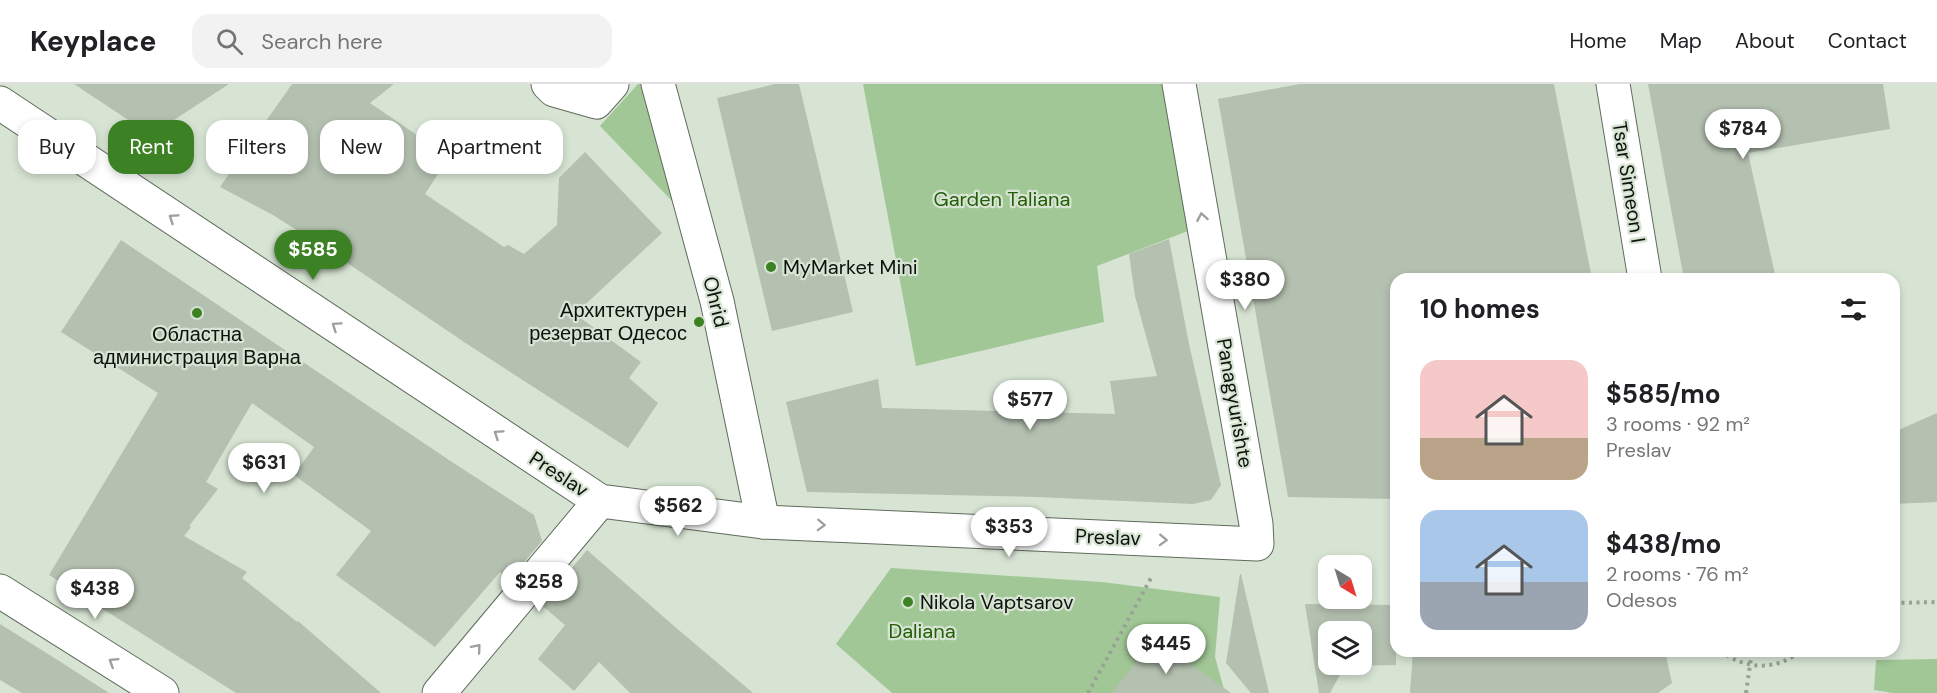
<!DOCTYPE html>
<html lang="en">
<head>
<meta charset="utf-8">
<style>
	:root { --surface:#fff; --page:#f2f2f2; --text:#202124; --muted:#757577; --line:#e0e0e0; --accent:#3d8125 }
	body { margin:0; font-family:"DM Sans",sans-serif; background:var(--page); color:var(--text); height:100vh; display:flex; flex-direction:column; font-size:22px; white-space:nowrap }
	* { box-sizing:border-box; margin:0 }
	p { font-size:20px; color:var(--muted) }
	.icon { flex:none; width:33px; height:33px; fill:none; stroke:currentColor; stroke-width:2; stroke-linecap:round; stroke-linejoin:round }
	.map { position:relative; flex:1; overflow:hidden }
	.sheet { position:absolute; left:1390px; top:189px; width:510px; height:384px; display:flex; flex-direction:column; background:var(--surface); border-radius:18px; box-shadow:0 3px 9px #0003 }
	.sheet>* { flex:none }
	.hud { position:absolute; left:18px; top:36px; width:570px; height:54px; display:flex; gap:12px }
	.needle { width:39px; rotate:142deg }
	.fabs { position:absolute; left:1318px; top:471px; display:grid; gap:12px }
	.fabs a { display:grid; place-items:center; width:54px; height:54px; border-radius:12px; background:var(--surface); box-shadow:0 3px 9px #0003; font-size:30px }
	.price { position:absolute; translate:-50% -51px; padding:0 14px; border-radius:21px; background:#fff; color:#222; font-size:20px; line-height:39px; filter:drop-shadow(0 2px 3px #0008) }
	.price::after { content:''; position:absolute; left:50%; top:36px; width:18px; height:14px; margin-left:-9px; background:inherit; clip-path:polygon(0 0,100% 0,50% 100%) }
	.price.selected { background:var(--accent); color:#fff }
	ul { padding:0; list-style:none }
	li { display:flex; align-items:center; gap:18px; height:150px; padding:0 30px }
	li span { display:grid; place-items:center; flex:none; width:168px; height:120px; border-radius:18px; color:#555 }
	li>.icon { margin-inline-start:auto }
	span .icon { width:72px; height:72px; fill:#fffc; stroke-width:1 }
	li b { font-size:26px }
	h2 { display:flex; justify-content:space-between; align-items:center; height:72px; padding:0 30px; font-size:26px }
	.tag { padding:0 21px; border-radius:18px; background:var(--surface); box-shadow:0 3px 9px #0003; font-size:21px; line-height:54px }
	.tag.selected { background:var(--accent); color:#fff }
	header { display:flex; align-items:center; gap:36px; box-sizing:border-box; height:84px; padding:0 30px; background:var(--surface); border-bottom:2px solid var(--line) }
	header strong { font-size:28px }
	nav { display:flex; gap:33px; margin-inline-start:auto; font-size:21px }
	.search { width:420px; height:54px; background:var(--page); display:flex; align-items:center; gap:15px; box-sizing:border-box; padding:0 21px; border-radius:18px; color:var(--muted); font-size:22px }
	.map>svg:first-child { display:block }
	.green { fill:#a1c796 }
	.building { fill:#b4c0b0; fill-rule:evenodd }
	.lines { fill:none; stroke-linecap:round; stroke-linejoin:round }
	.minor-casing { stroke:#5f6b5c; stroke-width:35 }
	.path { stroke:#97a294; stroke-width:4; stroke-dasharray:3 4.5; stroke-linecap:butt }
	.minor { stroke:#fff; stroke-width:33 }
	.oneway { stroke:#9ea09e }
	.poi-dot { fill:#3d8125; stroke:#d7e4d3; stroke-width:2 }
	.labels { text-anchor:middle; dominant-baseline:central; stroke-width:4.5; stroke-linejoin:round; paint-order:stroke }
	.street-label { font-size:20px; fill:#0d120c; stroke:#d7e4d3 }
	.park-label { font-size:20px; fill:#225e06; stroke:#d7e4d3 }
	.poi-label { font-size:20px; fill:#0d120c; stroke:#d7e4d3; text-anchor:start }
</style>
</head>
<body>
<header>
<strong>Keyplace</strong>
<div class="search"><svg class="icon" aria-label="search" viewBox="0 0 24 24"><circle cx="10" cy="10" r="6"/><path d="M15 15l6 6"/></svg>Search here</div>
<nav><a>Home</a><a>Map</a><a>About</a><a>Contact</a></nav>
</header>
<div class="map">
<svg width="1937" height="609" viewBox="0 0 1937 609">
	<rect width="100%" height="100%" fill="#d7e4d3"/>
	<!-- green -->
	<g class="green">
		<path d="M638,0h20l38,142 -96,-100z"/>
		<path d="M863,0h303l27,145 -96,37 7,56 -188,44z"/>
		<path d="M891,484l211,14 118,15 -5,60 10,36h-333l-56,-49z"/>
		<path d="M1937,575v34h-44l-19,-3 2,-30z"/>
	</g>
	<!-- building -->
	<g class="building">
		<path d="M74,0h155l-78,51z"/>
		<path d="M292,0h102l-24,19 79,54 -24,37 79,53 4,-2 16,9 33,-29 2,-47 26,-26 77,81 -87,81 66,48 -12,16 29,25 -30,45 -164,-106 -124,-84 -67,-43 -53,-28z"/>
		<path d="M775,0h24l54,228 -81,19 -55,-233z"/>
		<path d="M1300,0h254l38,195h-196v220l-108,-2 -70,-398z"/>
		<path d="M1648,0h235l7,45 -142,24 28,126h-92z"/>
		<path d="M1169,155l20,105 32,141 -10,15 -18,4 -157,-7 -229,-5 -21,-90 92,-23 4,29 233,6 -5,-33 47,-5 -22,-80 -6,-42z"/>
		<path d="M121,156l331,222 82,53 8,26 -33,39 -9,-8 -65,75 -99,-72 35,-44 -77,-56 20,-28 -62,-44 -46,79 12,7 -29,37 2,1 -7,9 63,36 -5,6 55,44 1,-1 83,72h-145l-187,-118 109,-182 -97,-61z"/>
		<path d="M1937,329v89l-43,2v-72z"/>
		<path d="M587,466l87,76 79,67h-123l-31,-31 -25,29 -36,-32 27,-34 -26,-22 17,-20 1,3z"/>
		<path d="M1240,490h1l28,119h-18l-25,-30z"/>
		<path d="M1305,520l91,1v60l-51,1 -15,27h-11zM1329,548h33v32h-33z"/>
		<path d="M0,540l56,35 53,34h-87l-22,-13z"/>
		<path d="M1154,555l77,54h-119z"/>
		<path d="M1413,567h252l7,32 -14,10h-248z"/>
	</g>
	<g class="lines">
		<!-- minor casing -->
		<g class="minor-casing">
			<g id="minor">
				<path d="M548,0l6,6 42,12 16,-18"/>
				<path d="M658,0l59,217 46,221"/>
				<path d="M1613,0l32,195"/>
				<path d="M0,19l600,398 163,21 494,22 -1,-20 -77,-440"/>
				<path d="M0,507l162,102"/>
				<path d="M439,609l161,-192"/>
			</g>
		</g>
		<!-- path -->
		<g class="path">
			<path d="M1894,519l43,-1"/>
			<path d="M1720,567c27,19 55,20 81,0"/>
			<path d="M1088,609l63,-115"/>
			<path d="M1746,609l6,-42"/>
		</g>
		<!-- minor -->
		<use href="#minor" class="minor"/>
	</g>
	<!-- one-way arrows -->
	<defs><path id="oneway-chevron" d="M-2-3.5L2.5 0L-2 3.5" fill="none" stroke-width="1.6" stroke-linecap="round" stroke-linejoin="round" transform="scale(1.5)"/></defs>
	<g class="oneway">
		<use href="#oneway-chevron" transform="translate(1202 133) rotate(-100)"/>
		<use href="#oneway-chevron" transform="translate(173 134) rotate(-146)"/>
		<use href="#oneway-chevron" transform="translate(336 242) rotate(-146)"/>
		<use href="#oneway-chevron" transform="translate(498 350) rotate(-146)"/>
		<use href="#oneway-chevron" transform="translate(821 441) rotate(2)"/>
		<use href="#oneway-chevron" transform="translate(1163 456) rotate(2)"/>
		<use href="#oneway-chevron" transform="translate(477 564) rotate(-50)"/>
		<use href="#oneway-chevron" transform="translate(113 578) rotate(-148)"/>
	</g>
	<!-- markers -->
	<g class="poi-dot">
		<circle cx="771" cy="183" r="6"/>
		<circle cx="197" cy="229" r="6"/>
		<circle cx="699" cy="238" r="6"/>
		<circle cx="908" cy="518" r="6"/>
	</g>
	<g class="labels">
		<!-- street labels -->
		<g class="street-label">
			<text transform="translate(1629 98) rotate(81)">Tsar Simeon I</text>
			<text transform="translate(716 218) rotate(76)">Ohrid</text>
			<text transform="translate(1235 319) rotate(80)">Panagyurishte</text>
			<text transform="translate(559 390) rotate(33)">Preslav</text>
			<text transform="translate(1108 453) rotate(2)">Preslav</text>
		</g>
		<!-- park labels -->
		<g class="park-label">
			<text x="1002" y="115">Garden Taliana</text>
			<text x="922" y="547">Daliana</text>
		</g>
		<!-- poi labels -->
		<g class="poi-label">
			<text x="783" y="183">MyMarket Mini</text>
			<text x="687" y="226" text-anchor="end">Архитектурен<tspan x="687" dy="23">резерват Одесос</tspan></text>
			<text x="197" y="250" text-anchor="middle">Областна<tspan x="197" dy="23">администрация Варна</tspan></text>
			<text x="920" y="518">Nikola Vaptsarov</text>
		</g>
	</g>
</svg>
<div class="fabs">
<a><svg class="needle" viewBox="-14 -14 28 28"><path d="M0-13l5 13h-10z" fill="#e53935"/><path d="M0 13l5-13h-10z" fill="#757577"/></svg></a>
<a><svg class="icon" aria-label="layers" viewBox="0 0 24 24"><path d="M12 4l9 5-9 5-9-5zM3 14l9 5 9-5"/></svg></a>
</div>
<b class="price" style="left:1743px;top:76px">$784</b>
<b class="price selected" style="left:313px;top:197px">$585</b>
<b class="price" style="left:1245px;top:227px">$380</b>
<b class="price" style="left:1030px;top:347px">$577</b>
<b class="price" style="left:264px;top:410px">$631</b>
<b class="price" style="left:678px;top:453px">$562</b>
<b class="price" style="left:1009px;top:474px">$353</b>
<b class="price" style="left:539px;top:529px">$258</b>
<b class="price" style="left:95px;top:536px">$438</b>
<b class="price" style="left:1166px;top:591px">$445</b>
<div class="hud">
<a class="tag">Buy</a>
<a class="tag selected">Rent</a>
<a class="tag">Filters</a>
<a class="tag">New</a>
<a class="tag">Apartment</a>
</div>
<section class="sheet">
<h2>10 homes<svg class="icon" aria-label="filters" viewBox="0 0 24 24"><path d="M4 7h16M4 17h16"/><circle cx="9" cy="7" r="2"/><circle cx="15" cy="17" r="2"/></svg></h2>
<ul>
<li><span style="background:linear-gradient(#f6c9c9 65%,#b9a48a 0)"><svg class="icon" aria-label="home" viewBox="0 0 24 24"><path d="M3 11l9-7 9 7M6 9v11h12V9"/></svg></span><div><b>$585/mo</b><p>3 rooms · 92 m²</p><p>Preslav</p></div></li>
<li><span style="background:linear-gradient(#a9c7e8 60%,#9aa5b1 0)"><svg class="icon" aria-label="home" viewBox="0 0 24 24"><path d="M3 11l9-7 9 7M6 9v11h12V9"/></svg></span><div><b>$438/mo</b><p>2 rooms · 76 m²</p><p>Odesos</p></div></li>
</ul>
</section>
</div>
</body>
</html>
